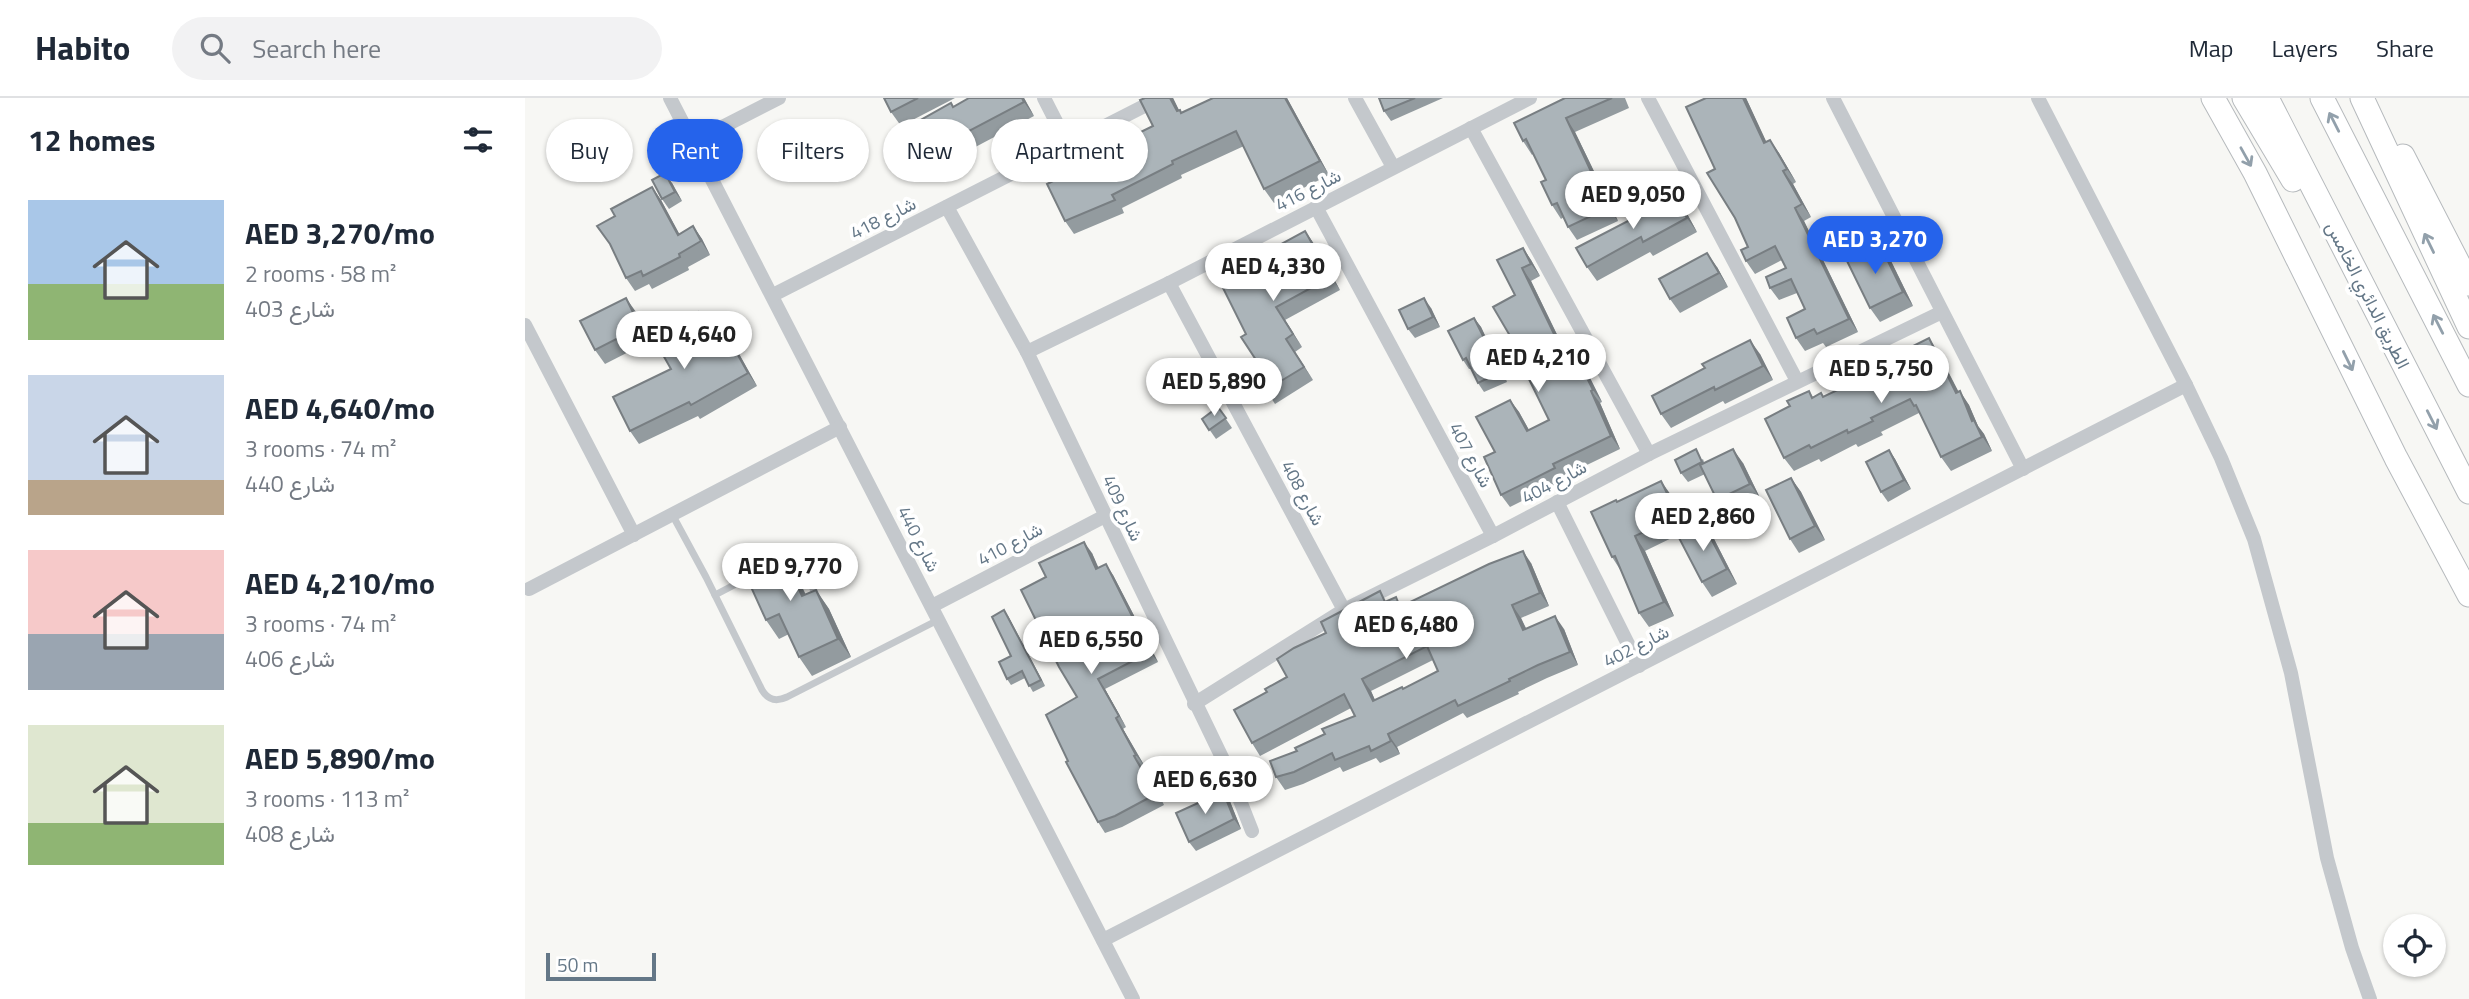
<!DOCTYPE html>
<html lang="en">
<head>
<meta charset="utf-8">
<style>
	:root { --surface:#fff; --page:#f2f2f3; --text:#1f2937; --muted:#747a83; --line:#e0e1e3; --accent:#2563eb }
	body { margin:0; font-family:"Titillium Web",Vazirmatn,sans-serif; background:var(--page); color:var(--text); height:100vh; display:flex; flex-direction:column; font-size:26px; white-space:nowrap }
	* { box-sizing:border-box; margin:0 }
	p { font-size:23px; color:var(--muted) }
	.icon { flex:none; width:38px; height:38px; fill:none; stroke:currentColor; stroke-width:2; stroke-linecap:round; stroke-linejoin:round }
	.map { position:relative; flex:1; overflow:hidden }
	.side { display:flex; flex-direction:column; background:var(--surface); width:525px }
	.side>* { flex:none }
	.guide { position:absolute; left:21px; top:21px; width:665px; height:63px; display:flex; gap:14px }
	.fabs { position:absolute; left:1858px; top:816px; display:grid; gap:14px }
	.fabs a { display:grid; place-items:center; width:63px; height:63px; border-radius:50%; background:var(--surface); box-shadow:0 2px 5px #0004; font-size:35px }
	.scale { position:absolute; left:21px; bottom:18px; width:110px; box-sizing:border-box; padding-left:7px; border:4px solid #647787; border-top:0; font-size:19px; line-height:24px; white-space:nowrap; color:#647787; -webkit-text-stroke:5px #fff; paint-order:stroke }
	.price { position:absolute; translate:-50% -60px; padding:0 16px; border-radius:24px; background:#fff; color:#222; font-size:23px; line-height:46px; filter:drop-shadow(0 2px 4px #0008) }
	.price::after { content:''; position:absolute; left:50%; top:42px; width:21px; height:16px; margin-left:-10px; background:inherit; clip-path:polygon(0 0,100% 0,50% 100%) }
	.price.active { background:var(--accent); color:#fff }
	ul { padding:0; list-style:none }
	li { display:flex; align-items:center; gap:21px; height:175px; padding:0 28px }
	li span { display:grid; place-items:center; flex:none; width:196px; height:140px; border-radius:0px; color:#555 }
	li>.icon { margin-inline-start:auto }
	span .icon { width:84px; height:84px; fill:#fffc; stroke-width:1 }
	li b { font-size:30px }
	h2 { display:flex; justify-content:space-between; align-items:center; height:84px; padding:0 28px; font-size:30px }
	.pill { padding:0 24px; border-radius:32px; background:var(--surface); box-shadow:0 2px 5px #0004; font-size:24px; line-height:63px }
	.pill.active { background:var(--accent); color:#fff }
	header { display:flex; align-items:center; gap:42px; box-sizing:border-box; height:98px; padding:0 35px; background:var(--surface); border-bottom:2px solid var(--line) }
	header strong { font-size:33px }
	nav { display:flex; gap:38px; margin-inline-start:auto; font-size:24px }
	.search { width:490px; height:63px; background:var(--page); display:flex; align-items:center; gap:18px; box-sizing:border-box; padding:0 24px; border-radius:38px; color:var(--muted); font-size:26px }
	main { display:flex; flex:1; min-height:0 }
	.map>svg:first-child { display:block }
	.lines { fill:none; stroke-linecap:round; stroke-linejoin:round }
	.trunk-casing { stroke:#b6babd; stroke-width:25 }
	.service { stroke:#c4c8cc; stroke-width:7 }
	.minor { stroke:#c4c8cc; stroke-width:14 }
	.trunk { stroke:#fff; stroke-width:23 }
	.wall { fill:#939b9f; fill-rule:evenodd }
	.shaded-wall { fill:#787e82 }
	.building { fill:#abb4b9; stroke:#787e82; stroke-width:2; fill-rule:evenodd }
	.oneway { stroke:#92a0ab }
	.labels { text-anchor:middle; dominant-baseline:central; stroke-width:7; stroke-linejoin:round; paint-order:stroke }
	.street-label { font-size:18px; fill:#647787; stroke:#fff }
</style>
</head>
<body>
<header>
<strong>Habito</strong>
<div class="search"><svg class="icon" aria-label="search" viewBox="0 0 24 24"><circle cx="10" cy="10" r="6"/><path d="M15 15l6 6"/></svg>Search here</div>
<nav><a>Map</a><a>Layers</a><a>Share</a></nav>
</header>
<main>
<section class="side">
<h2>12 homes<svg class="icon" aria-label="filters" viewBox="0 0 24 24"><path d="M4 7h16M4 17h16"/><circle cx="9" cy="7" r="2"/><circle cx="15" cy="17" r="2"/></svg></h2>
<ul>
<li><span style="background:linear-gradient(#a9c7e8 60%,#8fb573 0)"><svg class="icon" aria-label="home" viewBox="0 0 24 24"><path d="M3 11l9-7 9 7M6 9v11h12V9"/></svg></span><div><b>AED 3,270/mo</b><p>2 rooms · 58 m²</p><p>شارع 403</p></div></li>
<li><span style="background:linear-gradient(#c9d6e8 75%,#b9a48a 0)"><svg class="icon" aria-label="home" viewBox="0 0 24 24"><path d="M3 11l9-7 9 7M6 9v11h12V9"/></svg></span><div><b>AED 4,640/mo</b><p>3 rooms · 74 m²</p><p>شارع 440</p></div></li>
<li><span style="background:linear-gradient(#f6c9c9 60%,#9aa5b1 0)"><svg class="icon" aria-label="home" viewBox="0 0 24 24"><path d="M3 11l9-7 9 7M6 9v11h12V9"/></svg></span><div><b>AED 4,210/mo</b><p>3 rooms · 74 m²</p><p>شارع 406</p></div></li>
<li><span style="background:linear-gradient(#dfe7d0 70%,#8fb573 0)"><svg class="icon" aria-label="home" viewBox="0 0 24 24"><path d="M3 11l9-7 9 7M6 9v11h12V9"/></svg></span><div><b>AED 5,890/mo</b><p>3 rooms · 113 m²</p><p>شارع 408</p></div></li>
</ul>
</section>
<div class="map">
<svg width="1944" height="901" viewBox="0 0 1944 901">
	<rect width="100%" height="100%" fill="#f7f7f4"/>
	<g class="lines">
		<!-- trunk casing -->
		<g class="trunk-casing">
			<g id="trunk">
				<path d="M1688,0l42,75 141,285 73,137"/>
				<path d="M1719,0l49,82"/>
				<path d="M1742,0l202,394"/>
				<path d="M1797,0l147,287"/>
				<path d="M1837,0l107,229"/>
				<path d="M1878,58l66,128"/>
			</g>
		</g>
		<!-- service -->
		<g class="service">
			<path d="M148,418l33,61 56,113c6,10 14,12 25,7l151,-77"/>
			<path d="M253,464c23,-10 30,18 39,35"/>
			<path d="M190,497l40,-21"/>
		</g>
		<!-- minor -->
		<g class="minor">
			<path d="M145,0l463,901"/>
			<path d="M519,0l24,47"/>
			<path d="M830,0l38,69"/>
			<path d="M1123,0l149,283"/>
			<path d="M1308,0l190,371"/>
			<path d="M1513,0l148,287 35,73 33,81 37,134 36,185 25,90 18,51"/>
			<path d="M946,30l178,326"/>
			<path d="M168,44l86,-44"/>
			<path d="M422,109l80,145 201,418 24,61"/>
			<path d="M791,109l177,329"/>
			<path d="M644,185l175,327"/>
			<path d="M248,197l387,-197"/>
			<path d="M0,227l109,210"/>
			<path d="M502,254l142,-69 361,-185"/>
			<path d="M1032,404l82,164"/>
			<path d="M4,491l311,-162"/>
			<path d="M407,508l173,-90"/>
			<path d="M669,606l150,-94 149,-74 156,-82 293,-142"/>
			<path d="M578,842l1083,-555"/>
		</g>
		<!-- trunk -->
		<use href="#trunk" class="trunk"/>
	</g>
	<!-- wall -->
	<g class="wall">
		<path d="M359,0h71l-54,28 -10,-14z"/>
		<path d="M444,0h55l10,18 -106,56 -10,-14 35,-51z"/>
		<path d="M620,0h28l6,12 3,3 105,-15 42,77 -55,28 -10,-14 -20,-43 -63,29 1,3 -60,30 2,5 -50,21 -9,-13 37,-64 51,-31z"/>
		<path d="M854,0h64l-52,23 -7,-10z"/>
		<path d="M1040,0h60l4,10 -54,24 43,89 -41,19 -9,-13 -4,-10 -3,2 -9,-14 -6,-25 -13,-26 -1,1 -9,-14z"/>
		<path d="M1181,0h40l20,44 13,11 17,29 -3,2 18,33 -7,4 54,111 -32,15 -3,-4 -18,8 -9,-13 9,-29 -8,-16 -18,7 -9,-12 16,-20 -4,-8 -27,14 -9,-13 2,-14 -33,-78z"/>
		<path d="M147,85l10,18 -13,8 -7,-10z"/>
		<path d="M127,89l9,13 18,34 14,-8 9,13 8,16 -22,12 1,3 -37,19 -3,-5 -14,7 -9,-13 -16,-34 5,-28z"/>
		<path d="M1151,98l9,14 12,22 -44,24 -3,-4 -53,29 -10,-14z"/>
		<path d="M780,133l9,13 26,46 -55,30 17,27 -7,5 18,28 -38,24 -9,-14 -8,-27 -10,-101z"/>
		<path d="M998,150l8,12 9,16 -9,5 33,68 -3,1 9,21 11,-5 9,12 12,24 -2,1 20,46 -58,28 2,3 -54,27 -9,-12 -6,-43 15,-52 9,12 10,18 20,-10 -23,-57 -11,-68z"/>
		<path d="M1365,161l23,47 -33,16 -10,-14z"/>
		<path d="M1192,169l11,20 -48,26 -10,-14z"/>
		<path d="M906,210l9,19 -25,11 -7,-9z"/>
		<path d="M111,214l14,29 -45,23 -10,-14z"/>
		<path d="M204,217l15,24 -10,6 23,41 -57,33 -2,-3 -59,28 -9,-13 41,-62 -1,-40 38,-2z"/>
		<path d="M949,220l7,9 26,55 -23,10 -6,-9 -7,-14h-2l-6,-9z"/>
		<path d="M1413,254l20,40 11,13 9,21 6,8 8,17 -41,20 -10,-14 -18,-38 -4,-6 -38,19 2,3 -25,12 -2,-3 -35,18 -2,-3 -25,12 -10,-13 6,-52 19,-15 4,6 8,-4 3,4z"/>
		<path d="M1235,256l13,26 -48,24 -2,-3 -52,27 -10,-14z"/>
		<path d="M693,309l14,21 -16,11 -14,-20z"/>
		<path d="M1364,352l6,9 16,30 -23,13 -7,-10z"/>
		<path d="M1178,361l1,3 39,1 17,35 -33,16 -10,-14 -12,-26 -17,8 -7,-9z"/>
		<path d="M1266,380l10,14 24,48 -26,13 -9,-14z"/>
		<path d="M1146,397l17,35 -43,21 29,65 -25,11 -10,-14 -18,-42 -9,-14 6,-55z"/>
		<path d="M1178,425l10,14 24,47 -25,13 -10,-15z"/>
		<path d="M255,451l13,19 13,27 10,-5 13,19 22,48 -39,19 -13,-19 -10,-23 -10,5 -13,-19z"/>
		<path d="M567,455l6,15 15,7 45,87 -53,27 21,38 -3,2 21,36 -2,2 22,38 -42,22 -17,6 -7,-11 -30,-61 9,-64z"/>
		<path d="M1006,465l18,43 -28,12 5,10 38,1 14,36 -31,13 -29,14 1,2 -52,24 -4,-5 -66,34 3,7 -20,9 -4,-5 -33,14 -3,-5 -37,17 -18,6 -9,-13 21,-26 58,-35 -4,-8 -91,48 -8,-13 15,-51 20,-15 39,-44 61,-32 15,5zM908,562l5,11 -35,18 -28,11 -4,-9z"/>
		<path d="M483,518l37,70 -12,6 -8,-14 -14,7 -4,-6 4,-23z"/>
		<path d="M697,691l7,10 12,30 -45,22 -7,-9 18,-43z"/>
	</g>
	<!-- shaded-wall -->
	<g class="shaded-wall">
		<path d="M497,0h2l10,18 -10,-14z"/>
		<path d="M645,0h3l13,27 -9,-14z"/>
		<path d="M760,0h2l42,77 -9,-14z"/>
		<path d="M1218,0h3l27,58 -9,-13z"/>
		<path d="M1041,20l9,14 43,89 -10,-13z"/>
		<path d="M1245,42l9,13 17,29 -9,-13z"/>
		<path d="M1258,73l10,13 18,33 -9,-13z"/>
		<path d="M140,75l7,10 10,18 -7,-9z"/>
		<path d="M127,89l9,13 26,48 -9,-13z"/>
		<path d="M1151,98l9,14 12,22 -10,-14z"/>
		<path d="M1270,110l9,13 54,111 -9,-13z"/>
		<path d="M168,128l9,13 8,16 -9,-14z"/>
		<path d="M780,133l9,13 26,46 -9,-13z"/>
		<path d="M1355,147l10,14 23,47 -10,-14z"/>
		<path d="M998,150l8,12 9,16 -9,-12z"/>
		<path d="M1182,155l10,14 11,20 -9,-14z"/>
		<path d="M997,170l9,13 33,68 -9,-13z"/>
		<path d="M101,200l10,14 14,29 -10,-14z"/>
		<path d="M899,200l7,10 9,19 -7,-10z"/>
		<path d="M751,209l9,13 17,27 -9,-13z"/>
		<path d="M949,220l7,9 26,55 -6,-10z"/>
		<path d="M200,234l9,13 23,41 -9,-13z"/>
		<path d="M1027,240l9,12 16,35 -9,-13z"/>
		<path d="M1404,240l9,14 28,54 -10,-13z"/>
		<path d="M761,241l9,13 18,28 -9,-13z"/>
		<path d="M1225,242l10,14 13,26 -10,-14z"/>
		<path d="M1056,268l9,12 12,24 -9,-12z"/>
		<path d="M1066,293l9,12 20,46 -9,-13z"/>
		<path d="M1435,293l9,14 9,21 6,8 8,17 -20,-30z"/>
		<path d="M985,302l9,12 17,31 -9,-12z"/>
		<path d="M1208,351l10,14 17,35 -10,-14z"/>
		<path d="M1364,352l6,9 16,30 -7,-9z"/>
		<path d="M1266,380l10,14 24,48 -10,-14z"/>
		<path d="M1136,383l10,14 17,35 -10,-14z"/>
		<path d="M1178,425l10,14 24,47 -10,-15z"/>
		<path d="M1110,438l10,15 29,65 -10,-14z"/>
		<path d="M559,444l8,11 12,27 -8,-11z"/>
		<path d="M255,451l13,19 22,47 -13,-19z"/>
		<path d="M998,453l8,12 18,43 -9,-13z"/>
		<path d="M581,466l7,11 45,87 -8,-10z"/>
		<path d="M291,492l13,19 22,48 -13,-18z"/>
		<path d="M987,507l9,13 11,24 -9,-12z"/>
		<path d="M479,512l4,6 37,70 -4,-6z"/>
		<path d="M1030,518l9,13 14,36 -8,-13z"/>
		<path d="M573,581l7,10 21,38 -7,-11z"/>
		<path d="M837,581l9,12 10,23 -8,-13z"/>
		<path d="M591,620l7,11 21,36 -8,-10z"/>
		<path d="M863,636l9,13 3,7 -9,-13z"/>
		<path d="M609,658l8,11 22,38 -8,-11z"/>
		<path d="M697,691l7,10 12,30 -7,-10z"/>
	</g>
	<!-- building -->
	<g class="building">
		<path d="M359,0h34l-27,14z"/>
		<path d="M444,0h53l2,4 -106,56 -15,-28 48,-27 2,4z"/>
		<path d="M620,0h25l7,13 3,-1 1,3 32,-15h72l35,63 -56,28 -28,-58 -64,30 1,3 -61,31 3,5 -50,21 -18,-37 55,-27 -2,-5 53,-26 -13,-26z"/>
		<path d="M854,0h36l-31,13z"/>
		<path d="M1040,0h47l-46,20 42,90 -40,19 -11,-24 -5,2 -11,-23 5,-2 -20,-41 -3,2 -9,-18z"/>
		<path d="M1181,0h37l21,45 6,-3 17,29 -4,2 19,33 -7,4 54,111 -32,15 -3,-5 -18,9 -9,-20 18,-9 -14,-30 -21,9 -4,-11 20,-9 -11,-22 -29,15 -5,-11 7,-3 -13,-29 -28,-45 8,-4 -29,-62z"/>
		<path d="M140,75l10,19 -13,7 -10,-19z"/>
		<path d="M127,89l26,48 15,-9 8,15 -22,13 1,3 -37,19 -2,-5 -15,7 -16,-34 -13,-18 18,-10 -4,-7z"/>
		<path d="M1151,98l11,22 -44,24 -2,-5 -54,30 -11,-19z"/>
		<path d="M780,133l26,46 -55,30 17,27 -7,5 18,28 -38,23 -15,-23 7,-4 -17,-26 5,-3 -29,-58 30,-16 1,2z"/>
		<path d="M1355,147l23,47 -33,16 -23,-47z"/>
		<path d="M998,150l8,16 -9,4 33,68 -3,2 16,34 13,-6 12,24 -2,1 20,45 -58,28 2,4 -54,27 -17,-38 11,-5 -19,-35 34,-17 17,31 22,-11 -27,-55 4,-2 -33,-56 22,-12 -18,-35z"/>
		<path d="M1182,155l12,20 -49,26 -11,-20z"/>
		<path d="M101,200l14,29 -45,23 -15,-29z"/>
		<path d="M899,200l9,19 -25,12 -9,-19z"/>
		<path d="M173,214l8,16 23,-13 6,11 -10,6 23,41 -57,32 -2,-3 -59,29 -17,-34 58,-28 -17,-30 16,-10 -1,-2z"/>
		<path d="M949,220l27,54 -23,11 -12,-25 -3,2 -15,-29z"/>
		<path d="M1404,240l27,55 4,-2 12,30 2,-1 8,17 -41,20 -25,-52 -2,1 -4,-7 -39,19 2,3 -25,12 -1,-3 -36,18 -2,-3 -25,13 -19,-39 25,-13 -3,-5 22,-10 3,7 9,-5 2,4 69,-33 -3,-6z"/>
		<path d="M1225,242l13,26 -48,24 -1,-3 -53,27 -9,-18 53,-28 -3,-4z"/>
		<path d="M693,309l8,11 -17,12 -7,-11z"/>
		<path d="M1171,351l6,13 -21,11 -6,-13z"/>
		<path d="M1208,351l17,35 -33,16 -17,-35z"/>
		<path d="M1364,352l15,30 -23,12 -15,-30z"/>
		<path d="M1266,380l24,48 -25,13 -24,-49z"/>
		<path d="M1136,383l17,35 -43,20 29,66 -25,11 -24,-57 -3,1 -21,-45 25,-12 1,2z"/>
		<path d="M1178,425l24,46 -25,13 -24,-46z"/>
		<path d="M559,444l12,27 10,-5 44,88 -52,27 21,37 -3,2 20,37 -2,1 22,38 -41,22 -17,6 -32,-60 2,-1 -22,-46 31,-18 -18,-30 -38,-77 25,-13 -7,-14z"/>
		<path d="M255,451l22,47 14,-6 22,49 -39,18 -20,-43 -13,6 -24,-53z"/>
		<path d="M998,453l17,42 -28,12 11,25 32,-14 15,36 -32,13 -29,14 1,2 -52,25 -3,-6 -67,34 3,7 -20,10 -2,-5 -34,14 -3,-7 -38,19 -18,5 -6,-16 27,-10 -2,-3 30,-14 -3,-5 33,-13 -11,-22 -92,49 -18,-33 33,-18 -2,-3 22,-12 -10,-18 17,-11 32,-15 -5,-11 59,-31 5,11 11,-5 4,10 89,-43zM902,548l11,25 -35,18 -1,-2 -29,14 -11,-22z"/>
		<path d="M479,512l37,70 -12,6 -7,-15 -15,8 -8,-17 12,-6 -19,-39z"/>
		<path d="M697,691l12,30 -45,23 -13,-29 31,-14 -1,-2z"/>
	</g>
	<!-- one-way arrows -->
	<defs><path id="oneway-shaft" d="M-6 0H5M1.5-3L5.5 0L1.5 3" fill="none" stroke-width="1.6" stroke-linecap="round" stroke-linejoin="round" transform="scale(1.75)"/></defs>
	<g class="oneway">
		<use href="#oneway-shaft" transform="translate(1809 24) rotate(-117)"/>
		<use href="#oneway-shaft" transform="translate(1721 59) rotate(61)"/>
		<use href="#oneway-shaft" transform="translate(1904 145) rotate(-116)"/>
		<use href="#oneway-shaft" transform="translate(1913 226) rotate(-117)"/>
		<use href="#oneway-shaft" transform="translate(1823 263) rotate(64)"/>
		<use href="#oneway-shaft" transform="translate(1907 322) rotate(63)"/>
	</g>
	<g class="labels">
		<!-- street labels -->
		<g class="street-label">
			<text transform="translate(783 92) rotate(-27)">شارع 416</text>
			<text transform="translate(358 120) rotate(-27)">شارع 418</text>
			<text transform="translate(1843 197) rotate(63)">الطريق الدائري الخامس</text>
			<text transform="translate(946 357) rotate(62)">شارع 407</text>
			<text transform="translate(1029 384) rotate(-28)">شارع 404</text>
			<text transform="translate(778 395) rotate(62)">شارع 408</text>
			<text transform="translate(598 410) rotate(65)">شارع 409</text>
			<text transform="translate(394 441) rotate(63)">شارع 440</text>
			<text transform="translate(485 446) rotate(-28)">شارع 410</text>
			<text transform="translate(1111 548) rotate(-27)">شارع 402</text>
		</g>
	</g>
</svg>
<div class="fabs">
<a><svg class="icon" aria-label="locate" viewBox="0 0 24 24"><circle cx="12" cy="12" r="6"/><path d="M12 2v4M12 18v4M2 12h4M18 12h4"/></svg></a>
</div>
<div class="scale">50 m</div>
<b class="price" style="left:1108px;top:133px">AED 9,050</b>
<b class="price active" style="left:1350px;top:178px">AED 3,270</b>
<b class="price" style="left:748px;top:205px">AED 4,330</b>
<b class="price" style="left:159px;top:273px">AED 4,640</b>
<b class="price" style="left:1013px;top:296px">AED 4,210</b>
<b class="price" style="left:1356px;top:307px">AED 5,750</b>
<b class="price" style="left:689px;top:320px">AED 5,890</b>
<b class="price" style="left:1178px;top:455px">AED 2,860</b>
<b class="price" style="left:265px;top:505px">AED 9,770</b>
<b class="price" style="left:881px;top:563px">AED 6,480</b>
<b class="price" style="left:566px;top:578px">AED 6,550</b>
<b class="price" style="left:680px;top:718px">AED 6,630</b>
<div class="guide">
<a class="pill">Buy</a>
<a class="pill active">Rent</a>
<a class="pill">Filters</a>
<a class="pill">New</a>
<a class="pill">Apartment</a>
</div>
</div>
</main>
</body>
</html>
